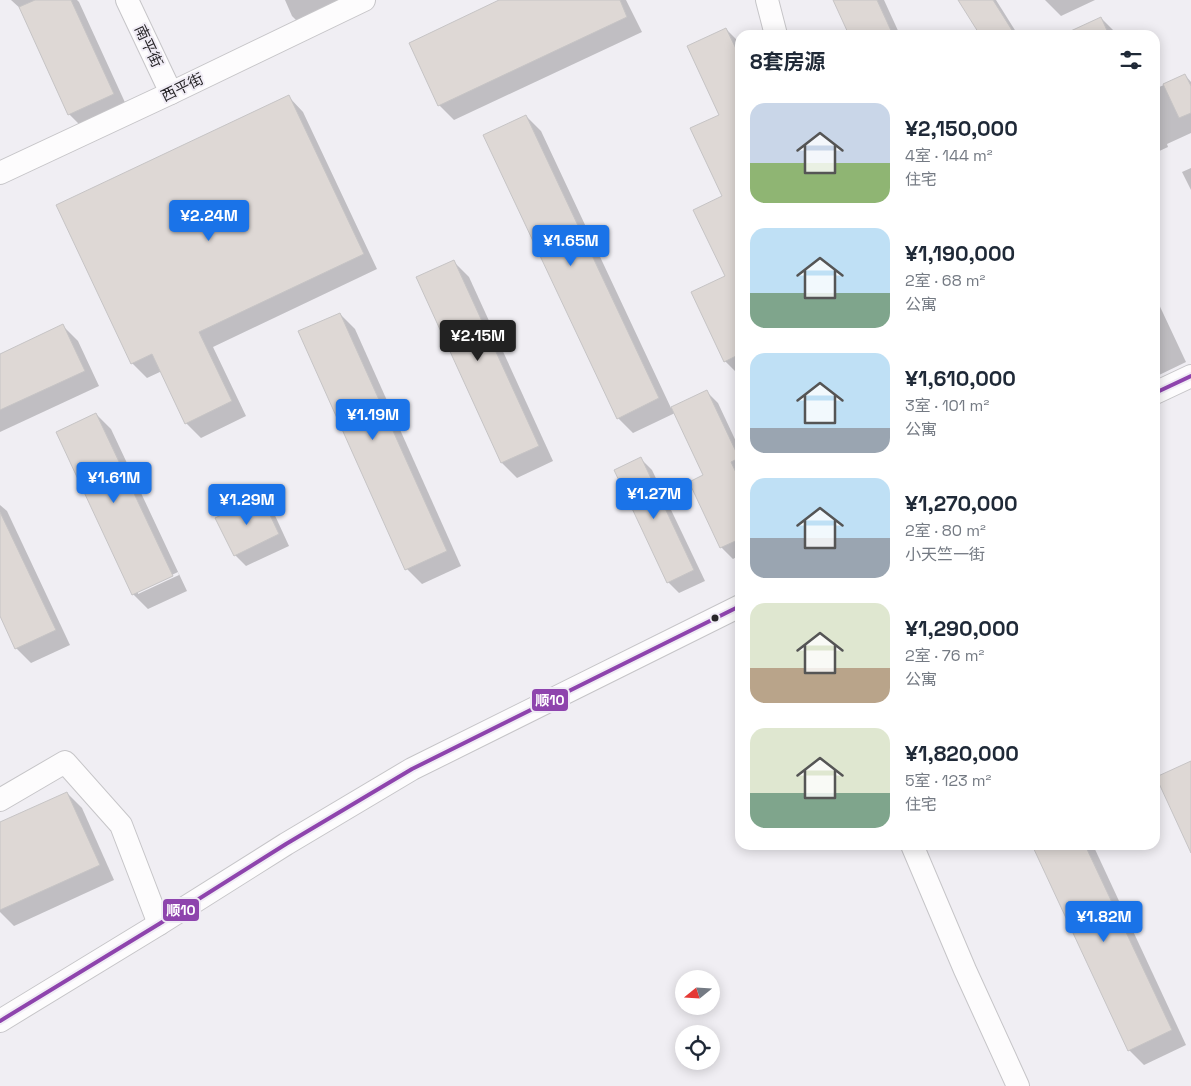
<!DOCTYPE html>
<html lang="zh">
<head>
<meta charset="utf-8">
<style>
	:root { --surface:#fff; --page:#f6f6f7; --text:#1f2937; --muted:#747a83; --accent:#1a73e8 }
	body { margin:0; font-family:"Space Grotesk","Noto Sans SC",sans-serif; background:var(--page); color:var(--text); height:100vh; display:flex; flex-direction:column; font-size:19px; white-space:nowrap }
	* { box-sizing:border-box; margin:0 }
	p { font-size:16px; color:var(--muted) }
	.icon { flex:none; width:28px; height:28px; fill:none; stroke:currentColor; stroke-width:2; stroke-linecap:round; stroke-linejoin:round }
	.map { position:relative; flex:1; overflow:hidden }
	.panel { position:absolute; left:735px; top:30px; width:425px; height:820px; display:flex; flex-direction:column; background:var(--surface); border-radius:15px; box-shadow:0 2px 12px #0003 }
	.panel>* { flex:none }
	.needle { width:32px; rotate:252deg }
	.buttons { position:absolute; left:675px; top:970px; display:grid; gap:10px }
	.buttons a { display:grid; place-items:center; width:45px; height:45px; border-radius:50%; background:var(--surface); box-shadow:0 2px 12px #0003; font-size:25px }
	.price { position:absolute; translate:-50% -42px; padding:0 11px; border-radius:5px; background:var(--accent); color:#fff; font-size:16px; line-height:32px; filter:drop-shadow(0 1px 2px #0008) }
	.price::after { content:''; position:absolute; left:50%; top:30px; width:15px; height:11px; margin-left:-8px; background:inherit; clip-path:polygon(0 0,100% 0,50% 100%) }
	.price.selected { background:#222; color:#fff }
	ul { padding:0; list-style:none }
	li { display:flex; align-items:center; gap:15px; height:125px; padding:0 15px }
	li span { display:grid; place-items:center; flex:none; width:140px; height:100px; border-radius:15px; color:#555 }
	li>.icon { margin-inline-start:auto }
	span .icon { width:60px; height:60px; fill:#fffc; stroke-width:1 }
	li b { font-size:21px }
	h2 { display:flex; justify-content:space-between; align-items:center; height:60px; padding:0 15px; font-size:21px }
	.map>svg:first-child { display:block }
	.shadow { fill:#0003; fill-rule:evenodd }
	.building { fill:#ded8d5; stroke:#c6c4c5 }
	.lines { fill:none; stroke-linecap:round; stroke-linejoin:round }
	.minor-casing { stroke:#c6c5c8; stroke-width:24 }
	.minor { stroke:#fdfcfd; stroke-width:22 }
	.bus-1-casing { stroke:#f0ecf5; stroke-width:8 }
	.bus-1 { stroke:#8e44ad; stroke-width:4 }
	.bus-dot { fill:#282629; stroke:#f0ecf5; stroke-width:2 }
	.labels { text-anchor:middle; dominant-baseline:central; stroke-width:4; stroke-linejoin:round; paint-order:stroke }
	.street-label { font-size:15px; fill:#282629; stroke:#f0ecf5 }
	.line-badge { stroke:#f0ecf5; stroke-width:2 }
	.badge-label { font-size:14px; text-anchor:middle; font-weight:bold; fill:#fff }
</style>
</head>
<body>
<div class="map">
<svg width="1191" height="1086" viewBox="0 0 1191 1086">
	<rect width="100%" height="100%" fill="#f0eef3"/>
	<!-- shadow -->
	<g class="shadow">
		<path d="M11,0h66l2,2 49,107 -44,20 -15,-15 -47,-104z"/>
		<path d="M285,0h53l6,14 -37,17 -15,-15z"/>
		<path d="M502,0h124l16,32 -188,88 -15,-15 -29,-62z"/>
		<path d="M834,0h50l16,35h-50z"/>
		<path d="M959,0h37l22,35h-37z"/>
		<path d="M1045,0h50l-34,16z"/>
		<path d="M1101,18l14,14 1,3h-51z"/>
		<path d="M726,29l11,11 3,6v324l-4,2 -11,-11 1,-84 -5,-162z"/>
		<path d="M1185,75l6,7v51l-24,11 1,3 -13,6v-64z"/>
		<path d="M289,97l14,15 74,157 -164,78 33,69 -45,22 -15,-15 -24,-52 -15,7 -15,-15z"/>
		<path d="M526,116l15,15 130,277 36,-16 11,11 22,47v105l-7,4 -11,-11 -31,-66 14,-6 -30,-63 -42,20 -15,-15z"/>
		<path d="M1191,168v22l-9,-18z"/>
		<path d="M454,262l15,15 84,184 -36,17 -15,-15 -84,-185z"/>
		<path d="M1155,296l31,66 -31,15z"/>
		<path d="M340,314l15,15 106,237 -39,18 -15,-15 -107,-237z"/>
		<path d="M63,326l15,15 21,45 -99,46v-77z"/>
		<path d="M96,414l15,15 76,162 -39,18 -15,-15zM178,572l1,3 -41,19v-3z"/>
		<path d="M641,459l11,11 53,111 -26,12 -11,-11z"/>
		<path d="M261,498l11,11 17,37 -43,20 -11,-11z"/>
		<path d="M0,505l7,6 63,134 -39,18 -15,-15 -16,-35z"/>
		<path d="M67,793l15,15 32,72 -100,46 -14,-14v-88z"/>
		<path d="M1034,845h59l93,200 -42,20 -15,-15z"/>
	</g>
	<!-- building -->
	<g class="building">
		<path d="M35,0h36l43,94 -46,21 -49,-108z"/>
		<path d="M499,0h121l7,17 -189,89 -29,-63z"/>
		<path d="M833,0h44l16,35h-44z"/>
		<path d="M958,0h35l22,35h-35z"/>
		<path d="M1101,17l8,18h-47z"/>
		<path d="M726,28l14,29v297l-16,8 -33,-70 34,-16 -32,-66 29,-14 -32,-68 29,-13 -32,-69z"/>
		<path d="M1185,74l6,12v27l-12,5 -16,-34z"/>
		<path d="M289,95l75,159 -165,78 33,69 -47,23 -33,-70 -21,10 -75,-159z"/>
		<path d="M526,115l133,283 -42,21 -134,-284z"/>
		<path d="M454,260l85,186 -38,17 -85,-186z"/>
		<path d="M340,313l107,238 -42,19 -107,-239z"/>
		<path d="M63,324l22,47 -85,39v-56z"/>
		<path d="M707,390l32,68 -8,4 9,19v58l-20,9 -31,-66 14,-7 -32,-68z"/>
		<path d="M96,413l77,163 -41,19 -76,-163z"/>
		<path d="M641,457l53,113 -27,13 -53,-113z"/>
		<path d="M261,496l18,38 -45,22 -19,-38z"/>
		<path d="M0,512l56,118 -41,19 -15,-33z"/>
		<path d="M1191,761v92l-35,-76z"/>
		<path d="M67,792l33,73 -100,45v-88z"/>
		<path d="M1032,845h53l87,185 -44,21z"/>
	</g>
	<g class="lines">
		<!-- minor casing -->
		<g class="minor-casing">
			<g id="minor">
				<path d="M127,0l44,93"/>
				<path d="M767,0l9,35"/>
				<path d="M0,173l171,-80 193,-93"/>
				<path d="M1155,393l36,-17"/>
				<path d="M0,800l65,-38 56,63 38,99"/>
				<path d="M912,845l53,125 53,116"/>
				<path d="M0,1021l159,-97 127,-80 126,-75 328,-163"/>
			</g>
		</g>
		<!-- minor -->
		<use href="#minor" class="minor"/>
		<!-- bus-1 casing -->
		<g class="bus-1-casing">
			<g id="bus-1">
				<path d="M1155,393l36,-17"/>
				<path d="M0,1021l159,-97 127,-80 126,-75 328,-163"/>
			</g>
		</g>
		<!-- bus-1 -->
		<use href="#bus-1" class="bus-1"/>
	</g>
	<!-- markers -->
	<circle class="bus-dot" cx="715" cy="618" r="4.5"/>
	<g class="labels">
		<!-- street labels -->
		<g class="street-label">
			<text transform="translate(149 46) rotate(65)">南平街</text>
			<text transform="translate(182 87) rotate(-26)">西平街</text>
		</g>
	</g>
	<g class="line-badge">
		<rect x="531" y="688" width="38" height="24" rx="5" fill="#8e44ad"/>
		<rect x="162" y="898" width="38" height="24" rx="5" fill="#8e44ad"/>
	</g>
	<g class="badge-label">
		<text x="550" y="705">顺10</text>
		<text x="181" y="915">顺10</text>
	</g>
</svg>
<div class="buttons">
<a><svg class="needle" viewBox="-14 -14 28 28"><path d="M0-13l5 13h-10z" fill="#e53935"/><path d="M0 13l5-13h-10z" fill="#747a83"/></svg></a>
<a><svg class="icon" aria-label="locate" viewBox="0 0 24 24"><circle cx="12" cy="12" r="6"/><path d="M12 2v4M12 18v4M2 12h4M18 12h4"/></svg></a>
</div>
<b class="price" style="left:209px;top:242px">¥2.24M</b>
<b class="price" style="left:571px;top:267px">¥1.65M</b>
<b class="price selected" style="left:478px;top:362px">¥2.15M</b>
<b class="price" style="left:373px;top:441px">¥1.19M</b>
<b class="price" style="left:114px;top:504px">¥1.61M</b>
<b class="price" style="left:654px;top:520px">¥1.27M</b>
<b class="price" style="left:247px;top:526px">¥1.29M</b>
<b class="price" style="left:1104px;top:943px">¥1.82M</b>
<section class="panel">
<h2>8套房源<svg class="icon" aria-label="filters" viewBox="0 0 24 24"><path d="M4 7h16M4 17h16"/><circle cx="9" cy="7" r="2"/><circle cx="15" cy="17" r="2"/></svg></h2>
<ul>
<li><span style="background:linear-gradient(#c9d6e8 60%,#8fb573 0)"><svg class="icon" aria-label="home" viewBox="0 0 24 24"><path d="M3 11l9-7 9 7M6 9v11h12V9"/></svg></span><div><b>¥2,150,000</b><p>4室 · 144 m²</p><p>住宅</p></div></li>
<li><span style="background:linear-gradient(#bfe0f5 65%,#7fa58c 0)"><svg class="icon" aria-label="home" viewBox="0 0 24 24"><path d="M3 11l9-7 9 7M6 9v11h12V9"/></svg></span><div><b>¥1,190,000</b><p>2室 · 68 m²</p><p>公寓</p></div></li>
<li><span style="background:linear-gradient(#bfe0f5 75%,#9aa5b1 0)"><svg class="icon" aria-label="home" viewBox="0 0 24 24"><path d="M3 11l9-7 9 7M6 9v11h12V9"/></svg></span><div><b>¥1,610,000</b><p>3室 · 101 m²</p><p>公寓</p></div></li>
<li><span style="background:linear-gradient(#bfe0f5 60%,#9aa5b1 0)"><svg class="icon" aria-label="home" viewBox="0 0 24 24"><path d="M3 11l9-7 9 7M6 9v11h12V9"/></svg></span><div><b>¥1,270,000</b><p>2室 · 80 m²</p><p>小天竺一街</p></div></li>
<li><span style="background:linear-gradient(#dfe7d0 65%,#b9a48a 0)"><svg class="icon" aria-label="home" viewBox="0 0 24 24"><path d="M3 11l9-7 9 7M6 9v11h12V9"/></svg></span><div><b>¥1,290,000</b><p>2室 · 76 m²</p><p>公寓</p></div></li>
<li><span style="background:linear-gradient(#dfe7d0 65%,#7fa58c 0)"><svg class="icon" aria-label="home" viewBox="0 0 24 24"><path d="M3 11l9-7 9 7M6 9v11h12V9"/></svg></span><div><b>¥1,820,000</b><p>5室 · 123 m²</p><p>住宅</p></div></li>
</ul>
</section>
</div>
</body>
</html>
